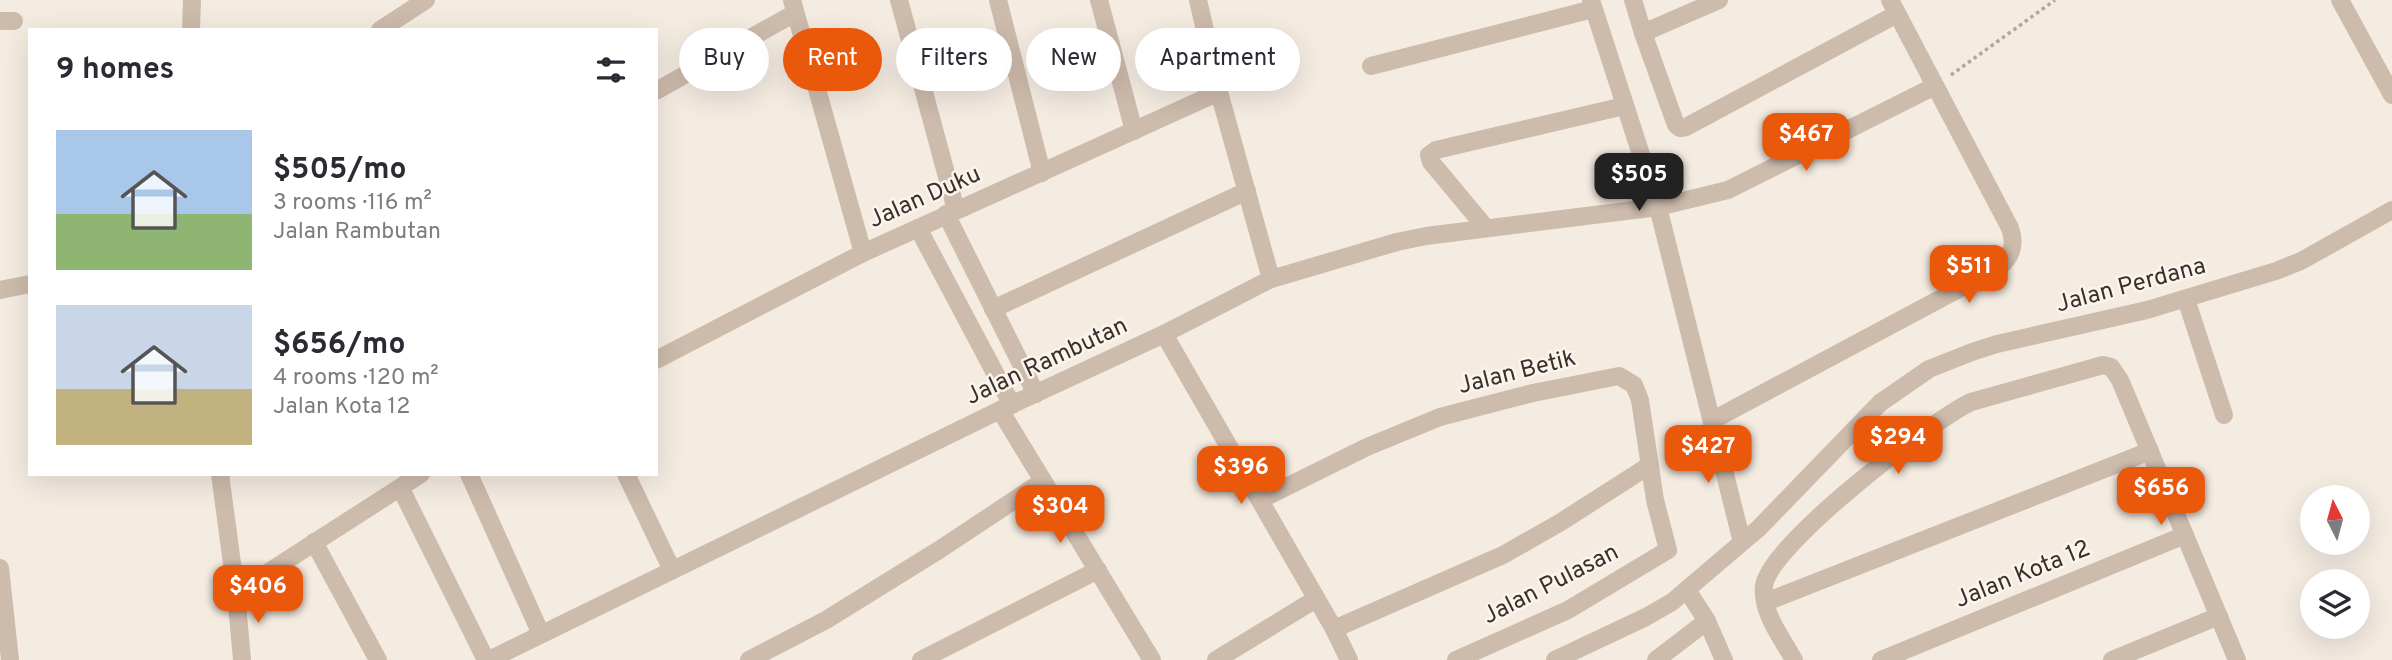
<!DOCTYPE html>
<html lang="en">
<head>
<meta charset="utf-8">
<style>
	:root { --surface:#fff; --page:#f7f7f7; --text:#2b2b33; --muted:#7c7c81; --accent:#ea580c }
	body { margin:0; font-family:Overpass,sans-serif; background:var(--page); color:var(--text); height:100vh; display:flex; flex-direction:column; font-size:26px; white-space:nowrap }
	* { box-sizing:border-box; margin:0 }
	p { font-size:23px; color:var(--muted) }
	.icon { flex:none; width:38px; height:38px; fill:none; stroke:currentColor; stroke-width:2; stroke-linecap:round; stroke-linejoin:round }
	.map { position:relative; flex:1; overflow:hidden }
	.side { position:absolute; left:28px; top:28px; width:630px; height:448px; display:flex; flex-direction:column; background:var(--surface); border-radius:0px; box-shadow:0 7px 28px #0002 }
	.side>* { flex:none }
	.guide { position:absolute; left:679px; top:28px; width:665px; height:63px; display:flex; gap:14px }
	.needle { width:46px; rotate:354deg }
	.controls { position:absolute; left:2300px; top:485px; display:grid; gap:14px }
	.controls a { display:grid; place-items:center; width:70px; height:70px; border-radius:50%; background:var(--surface); box-shadow:0 7px 28px #0002; font-size:35px }
	.price { position:absolute; translate:-50% -60px; padding:0 16px; border-radius:14px; background:var(--accent); color:#fff; font-size:23px; line-height:46px; filter:drop-shadow(0 2px 4px #0008) }
	.price::after { content:''; position:absolute; left:50%; top:42px; width:21px; height:16px; margin-left:-10px; background:inherit; clip-path:polygon(0 0,100% 0,50% 100%) }
	.price.on { background:#222; color:#fff }
	ul { padding:0; list-style:none }
	li { display:flex; align-items:center; gap:21px; height:175px; padding:0 28px }
	li span { display:grid; place-items:center; flex:none; width:196px; height:140px; border-radius:0px; color:#555 }
	li>.icon { margin-inline-start:auto }
	span .icon { width:84px; height:84px; fill:#fffc; stroke-width:1 }
	li b { font-size:30px }
	h2 { display:flex; justify-content:space-between; align-items:center; height:84px; padding:0 28px; font-size:30px }
	.pill { padding:0 24px; border-radius:32px; background:var(--surface); box-shadow:0 7px 28px #0002; font-size:24px; line-height:63px }
	.pill.on { background:var(--accent); color:#fff }
	.map>svg:first-child { display:block }
	.lines { fill:none; stroke-linecap:round; stroke-linejoin:round }
	.path { stroke:#b9a596; stroke-width:3.5; stroke-dasharray:3.5 3.5; stroke-linecap:butt }
	.minor { stroke:#cdbbac; stroke-width:18 }
	.labels { text-anchor:middle; dominant-baseline:central; stroke-width:5; stroke-linejoin:round; paint-order:stroke }
	.street-label { font-size:24px; fill:#3b302b; stroke:#fbf5ee }
</style>
</head>
<body>
<div class="map">
<svg width="2392" height="660" viewBox="0 0 2392 660">
	<rect width="100%" height="100%" fill="#f4ebe1"/>
	<g class="lines">
		<!-- path -->
		<path class="path" d="M1951,75l104,-75"/>
		<!-- minor -->
		<g class="minor">
			<path d="M792,0l71,253"/>
			<path d="M899,0l57,210"/>
			<path d="M998,0l44,173"/>
			<path d="M1099,0l35,131"/>
			<path d="M1198,0l21,92 52,187"/>
			<path d="M1591,0l67,207 84,335"/>
			<path d="M1633,0l10,33 33,92 4,3 6,-1 211,-113"/>
			<path d="M2340,0l52,95"/>
			<path d="M0,21h14"/>
			<path d="M191,30l1,-30"/>
			<path d="M380,30l46,-30"/>
			<path d="M1643,33l76,-33"/>
			<path d="M1371,66l222,-57"/>
			<path d="M656,91l139,-78"/>
			<path d="M946,214l90,180"/>
			<path d="M918,228l94,177"/>
			<path d="M1486,228l-55,-66 -2,-7 7,-5 188,-44"/>
			<path d="M0,290l30,-6"/>
			<path d="M2186,299l38,116"/>
			<path d="M993,309l254,-118"/>
			<path d="M1164,334l170,295 15,31"/>
			<path d="M656,360l207,-107 356,-161"/>
			<path d="M1000,410l152,250"/>
			<path d="M1713,420l285,-152c14,-11 18,-23 12,-40l-120,-228"/>
			<path d="M220,474l16,119 6,67"/>
			<path d="M469,474l72,160"/>
			<path d="M626,474l46,96"/>
			<path d="M401,489l85,171"/>
			<path d="M1260,500l107,-53 73,-30 93,-24 86,-17 15,9 6,15 15,100 13,50 -100,60 -112,50"/>
			<path d="M314,542l64,118"/>
			<path d="M0,568l10,92"/>
			<path d="M1687,590l20,31 17,39"/>
			<path d="M236,593l185,-119"/>
			<path d="M1766,602l384,-151"/>
			<path d="M1334,629l169,-74 58,-33 89,-57"/>
			<path d="M489,660l511,-250 164,-76 107,-55 126,-37 29,-6 232,-29 70,-17 207,-104"/>
			<path d="M749,660l77,-40 113,-70 104,-69"/>
			<path d="M921,660l177,-90"/>
			<path d="M1216,660l100,-61"/>
			<path d="M1555,660l91,-43 26,-15 87,-74 121,-125 49,-34 43,-17 25,-8 150,-34 129,-39 25,-10 91,-51"/>
			<path d="M1656,660l51,-39"/>
			<path d="M1794,660c-12,-22 -33,-48 -30,-74 5,-41 167,-165 207,-184l132,-37 8,2 9,13 117,280"/>
			<path d="M1881,660l304,-125"/>
			<path d="M2112,660l107,-44"/>
		</g>
	</g>
	<g class="labels">
		<!-- street labels -->
		<g class="street-label">
			<text transform="translate(925 198) rotate(-24)">Jalan Duku</text>
			<text transform="translate(2131 286) rotate(-15)">Jalan Perdana</text>
			<text transform="translate(1047 362) rotate(-25)">Jalan Rambutan</text>
			<text transform="translate(1517 373) rotate(-14)">Jalan Betik</text>
			<text transform="translate(2023 575) rotate(-22)">Jalan Kota 12</text>
			<text transform="translate(1551 585) rotate(-27)">Jalan Pulasan</text>
		</g>
	</g>
</svg>
<div class="controls">
<a><svg class="needle" viewBox="-14 -14 28 28"><path d="M0-13l5 13h-10z" fill="#e53935"/><path d="M0 13l5-13h-10z" fill="#7c7c81"/></svg></a>
<a><svg class="icon" aria-label="layers" viewBox="0 0 24 24"><path d="M12 4l9 5-9 5-9-5zM3 14l9 5 9-5"/></svg></a>
</div>
<b class="price" style="left:1806px;top:173px">$467</b>
<b class="price on" style="left:1639px;top:213px">$505</b>
<b class="price" style="left:1969px;top:305px">$511</b>
<b class="price" style="left:1898px;top:476px">$294</b>
<b class="price" style="left:1708px;top:485px">$427</b>
<b class="price" style="left:1241px;top:506px">$396</b>
<b class="price" style="left:2161px;top:527px">$656</b>
<b class="price" style="left:1060px;top:545px">$304</b>
<b class="price" style="left:258px;top:625px">$406</b>
<div class="guide">
<a class="pill">Buy</a>
<a class="pill on">Rent</a>
<a class="pill">Filters</a>
<a class="pill">New</a>
<a class="pill">Apartment</a>
</div>
<section class="side">
<h2>9 homes<svg class="icon" aria-label="filters" viewBox="0 0 24 24"><path d="M4 7h16M4 17h16"/><circle cx="9" cy="7" r="2"/><circle cx="15" cy="17" r="2"/></svg></h2>
<ul>
<li><span style="background:linear-gradient(#a9c7e8 60%,#8fb573 0)"><svg class="icon" aria-label="home" viewBox="0 0 24 24"><path d="M3 11l9-7 9 7M6 9v11h12V9"/></svg></span><div><b>$505/mo</b><p>3 rooms · 116 m²</p><p>Jalan Rambutan</p></div></li>
<li><span style="background:linear-gradient(#c9d6e8 60%,#c2b280 0)"><svg class="icon" aria-label="home" viewBox="0 0 24 24"><path d="M3 11l9-7 9 7M6 9v11h12V9"/></svg></span><div><b>$656/mo</b><p>4 rooms · 120 m²</p><p>Jalan Kota 12</p></div></li>
</ul>
</section>
</div>
</body>
</html>
